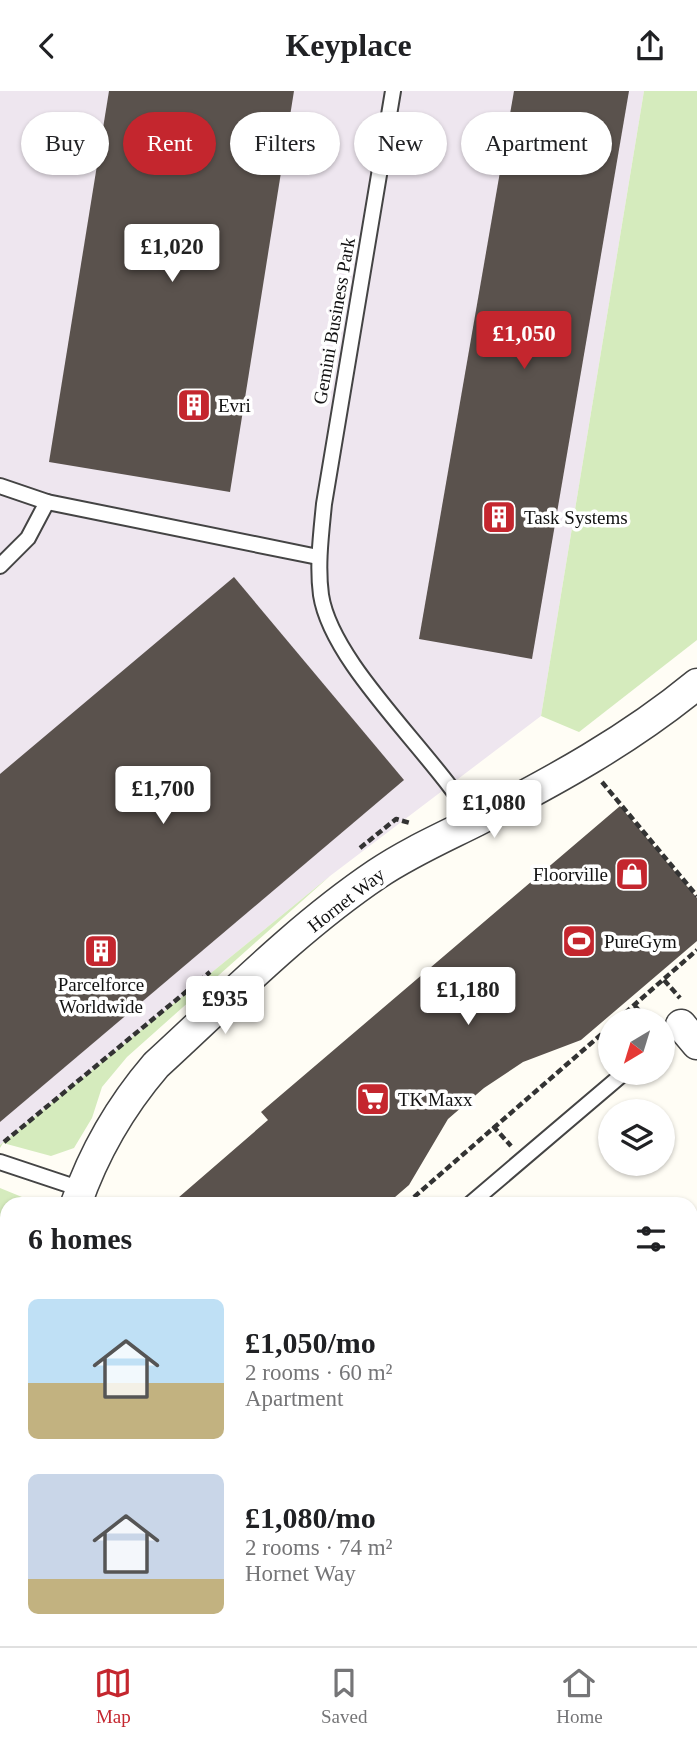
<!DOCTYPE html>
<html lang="en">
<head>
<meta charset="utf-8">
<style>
	:root { --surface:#fff; --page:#f6f6f6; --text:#202124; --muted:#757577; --line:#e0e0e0; --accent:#c4262e }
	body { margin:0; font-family:"Times New Roman",serif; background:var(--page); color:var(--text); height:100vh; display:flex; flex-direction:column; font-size:26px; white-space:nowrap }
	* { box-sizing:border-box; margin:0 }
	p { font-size:23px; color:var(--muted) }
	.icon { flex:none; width:38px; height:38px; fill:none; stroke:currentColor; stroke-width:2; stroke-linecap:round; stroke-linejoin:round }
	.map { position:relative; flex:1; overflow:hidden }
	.sheet { position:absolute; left:0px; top:1106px; width:698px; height:450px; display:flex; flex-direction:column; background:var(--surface); border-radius:21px 21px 0 0; box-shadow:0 2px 5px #0004 }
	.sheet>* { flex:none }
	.guide { position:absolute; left:21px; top:21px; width:656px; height:63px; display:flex; gap:14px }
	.needle { width:46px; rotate:218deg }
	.buttons { position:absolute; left:598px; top:917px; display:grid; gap:14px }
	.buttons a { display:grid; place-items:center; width:77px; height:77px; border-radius:50%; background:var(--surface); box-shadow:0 2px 5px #0004; font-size:35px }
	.price { position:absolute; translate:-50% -60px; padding:0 16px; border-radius:7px; background:#fff; color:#222; font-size:23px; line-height:46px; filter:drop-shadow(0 2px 4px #0008) }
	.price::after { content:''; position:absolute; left:50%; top:42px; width:21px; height:16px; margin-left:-10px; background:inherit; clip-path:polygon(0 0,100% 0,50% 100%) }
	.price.active { background:var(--accent); color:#fff }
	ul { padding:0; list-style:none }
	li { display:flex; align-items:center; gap:21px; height:175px; padding:0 28px }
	li span { display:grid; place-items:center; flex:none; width:196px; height:140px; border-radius:10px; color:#555 }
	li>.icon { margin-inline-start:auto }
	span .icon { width:84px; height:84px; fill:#fffc; stroke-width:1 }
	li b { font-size:30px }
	h2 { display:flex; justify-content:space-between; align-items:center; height:84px; padding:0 28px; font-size:30px }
	.pill { padding:0 24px; border-radius:32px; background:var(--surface); box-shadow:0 2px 5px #0004; font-size:24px; line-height:63px }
	.pill.active { background:var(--accent); color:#fff }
	header { display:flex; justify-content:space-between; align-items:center; height:91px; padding:0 28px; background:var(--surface); font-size:32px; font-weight:700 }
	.tabs { display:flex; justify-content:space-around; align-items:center; height:98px; border-top:2px solid var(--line); background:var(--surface); font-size:19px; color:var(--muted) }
	.tabs a { display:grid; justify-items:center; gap:4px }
	.tabs .active { color:var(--accent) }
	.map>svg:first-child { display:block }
	.industrial { fill:#eee6ef }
	.green { fill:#d5ebbd }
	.forest { fill:#b9dc9c }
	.building { fill:#5a524d }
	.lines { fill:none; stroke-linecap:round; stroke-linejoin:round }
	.lane-casing { stroke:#444; stroke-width:18 }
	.street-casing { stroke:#444; stroke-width:33 }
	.path { stroke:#333; stroke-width:4.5; stroke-dasharray:7 3.5; stroke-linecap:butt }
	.lane { stroke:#fff; stroke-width:14 }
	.street { stroke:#fff; stroke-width:30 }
	.labels { text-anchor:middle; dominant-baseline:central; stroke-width:7; stroke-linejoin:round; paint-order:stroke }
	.street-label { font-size:19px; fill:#111; stroke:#fff }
	.poi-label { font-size:19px; fill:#111; stroke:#fff; text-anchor:start }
</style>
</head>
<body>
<header><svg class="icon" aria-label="back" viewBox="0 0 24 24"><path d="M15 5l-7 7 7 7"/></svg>Keyplace<svg class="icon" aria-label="share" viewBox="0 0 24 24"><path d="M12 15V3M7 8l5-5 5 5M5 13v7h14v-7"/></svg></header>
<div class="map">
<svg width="697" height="1555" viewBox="0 0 697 1555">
	<rect width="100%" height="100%" fill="#fffdf5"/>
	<!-- industrial -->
	<g class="industrial">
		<path d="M0,0h644l-103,625 -211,160 -330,269z"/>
		<path d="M0,1481l7,5v63h72l5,6h-84z"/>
	</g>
	<!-- green -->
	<g class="green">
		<path d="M644,0h53v549l-118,92 -38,-16z"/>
		<path d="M330,785l-203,181 -25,30 -10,31 -18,30 -23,8 -48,-13 -3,5v-3z"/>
		<path d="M0,1097l39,16h-32v272l-7,-9z"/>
	</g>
	<!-- forest -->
	<path class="forest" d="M0,1376l7,9v73l-7,-8z"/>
	<!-- building -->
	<g class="building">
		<path d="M109,0h185l-64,401 -181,-30z"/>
		<path d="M514,0h115l-97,568 -113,-20z"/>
		<path d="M234,486l170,203 -404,342v-348z"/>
		<path d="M620,715l77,92v43l-116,99 -58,22 -39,26 -36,31 -39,66 -22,19h-216l97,-84 -7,-8z"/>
	</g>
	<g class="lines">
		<!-- lane casing -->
		<g class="lane-casing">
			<g id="lane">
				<path d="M393,0l-69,413c-3,31 -7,61 -3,91 11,71 115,160 153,227"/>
				<path d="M0,395l47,16 271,55"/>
				<path d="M0,475l28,-28 19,-36"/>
				<path d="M663,949l18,-15"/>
				<path d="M0,1071l81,27"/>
				<path d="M470,1113l154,-131"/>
				<path d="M691,1212l6,8"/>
				<path d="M686,1549l3,6"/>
			</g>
		</g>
		<!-- street casing -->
		<g class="street-casing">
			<g id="street">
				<path d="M681,934l16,19"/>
				<path d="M76,1113c18,-52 44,-97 80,-139 71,-65 141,-137 221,-191 31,-21 65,-36 99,-53 78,-40 153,-81 221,-137"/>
				<path d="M180,1549l5,6"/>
			</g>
		</g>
		<!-- path -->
		<g class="path">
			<path d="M602,691l95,114"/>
			<path d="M360,757l36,-29 14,4"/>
			<path d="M664,889l16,18"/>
			<path d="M635,915l12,14"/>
			<path d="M617,929l80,-70"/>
			<path d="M493,1035l18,20"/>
			<path d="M4,1051l206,-170"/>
			<path d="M406,1113l205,-178"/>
			<path d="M616,1549l6,6"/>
		</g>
		<!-- lane -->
		<use href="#lane" class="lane"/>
		<!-- street -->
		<use href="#street" class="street"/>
	</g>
	<!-- icons -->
	<defs>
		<g id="building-square" transform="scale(1.75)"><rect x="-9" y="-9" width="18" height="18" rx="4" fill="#c4262e" stroke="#fff"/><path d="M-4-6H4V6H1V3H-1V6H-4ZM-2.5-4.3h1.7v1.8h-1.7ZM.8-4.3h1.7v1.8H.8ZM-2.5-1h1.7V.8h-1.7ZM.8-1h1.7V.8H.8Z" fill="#fff"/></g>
		<g id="shop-square" transform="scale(1.75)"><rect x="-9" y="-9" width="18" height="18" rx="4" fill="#c4262e" stroke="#fff"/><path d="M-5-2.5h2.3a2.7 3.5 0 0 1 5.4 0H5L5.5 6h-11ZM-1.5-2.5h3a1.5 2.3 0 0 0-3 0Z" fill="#fff"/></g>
		<g id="stadium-square" transform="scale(1.75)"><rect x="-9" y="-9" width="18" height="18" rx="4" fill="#c4262e" stroke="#fff"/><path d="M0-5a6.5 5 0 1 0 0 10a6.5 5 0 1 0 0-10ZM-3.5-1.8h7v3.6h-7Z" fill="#fff"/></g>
		<g id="supermarket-square" transform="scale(1.75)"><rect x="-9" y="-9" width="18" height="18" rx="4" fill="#c4262e" stroke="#fff"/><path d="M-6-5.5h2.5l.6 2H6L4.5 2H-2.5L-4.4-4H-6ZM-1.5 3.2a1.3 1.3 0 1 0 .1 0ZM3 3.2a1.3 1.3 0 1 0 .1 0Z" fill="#fff"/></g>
	</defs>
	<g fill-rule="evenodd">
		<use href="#building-square" x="194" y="314"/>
		<use href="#building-square" x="499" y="426"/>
		<use href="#shop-square" x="632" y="783"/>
		<use href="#stadium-square" x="579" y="850"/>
		<use href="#building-square" x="101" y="860"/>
		<use href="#supermarket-square" x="373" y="1008"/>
	</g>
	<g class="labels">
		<!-- street labels -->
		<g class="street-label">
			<text transform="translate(334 230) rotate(-80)">Gemini Business Park</text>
			<text transform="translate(346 809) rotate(-38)">Hornet Way</text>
		</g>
		<!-- poi labels -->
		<g class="poi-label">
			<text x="218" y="314">Evri</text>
			<text x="524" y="426">Task Systems</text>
			<text x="608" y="783" text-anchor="end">Floorville</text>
			<text x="604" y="850">PureGym</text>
			<text x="101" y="893" text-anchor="middle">Parcelforce<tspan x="101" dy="22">Worldwide</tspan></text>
			<text x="398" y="1008">TK Maxx</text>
		</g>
	</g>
</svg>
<div class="buttons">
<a><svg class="needle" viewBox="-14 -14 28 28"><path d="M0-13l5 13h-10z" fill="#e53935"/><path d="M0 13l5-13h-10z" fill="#757577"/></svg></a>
<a><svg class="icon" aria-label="layers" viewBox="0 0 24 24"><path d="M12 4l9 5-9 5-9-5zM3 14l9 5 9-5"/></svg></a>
</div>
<b class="price" style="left:172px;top:193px">£1,020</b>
<b class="price active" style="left:524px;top:280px">£1,050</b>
<b class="price" style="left:163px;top:735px">£1,700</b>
<b class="price" style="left:494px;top:749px">£1,080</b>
<b class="price" style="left:468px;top:936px">£1,180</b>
<b class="price" style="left:225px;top:945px">£935</b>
<div class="guide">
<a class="pill">Buy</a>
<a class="pill active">Rent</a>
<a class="pill">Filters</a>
<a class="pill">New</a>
<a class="pill">Apartment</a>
</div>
<section class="sheet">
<h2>6 homes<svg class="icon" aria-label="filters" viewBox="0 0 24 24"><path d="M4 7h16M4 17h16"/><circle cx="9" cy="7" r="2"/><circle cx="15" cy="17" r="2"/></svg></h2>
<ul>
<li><span style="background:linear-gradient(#bfe0f5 60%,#c2b280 0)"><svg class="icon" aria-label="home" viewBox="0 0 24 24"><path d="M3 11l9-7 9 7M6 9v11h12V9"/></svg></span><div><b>£1,050/mo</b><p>2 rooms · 60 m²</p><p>Apartment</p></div></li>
<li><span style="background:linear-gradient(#c9d6e8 75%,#c2b280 0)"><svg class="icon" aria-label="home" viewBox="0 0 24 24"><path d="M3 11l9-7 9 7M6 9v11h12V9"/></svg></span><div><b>£1,080/mo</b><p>2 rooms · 74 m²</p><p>Hornet Way</p></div></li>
</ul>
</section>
</div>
<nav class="tabs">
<a class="active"><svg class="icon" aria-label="map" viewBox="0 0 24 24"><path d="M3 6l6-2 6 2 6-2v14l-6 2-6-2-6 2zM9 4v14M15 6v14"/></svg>Map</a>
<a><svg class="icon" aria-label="saved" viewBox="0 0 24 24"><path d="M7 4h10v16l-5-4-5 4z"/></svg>Saved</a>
<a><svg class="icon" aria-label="home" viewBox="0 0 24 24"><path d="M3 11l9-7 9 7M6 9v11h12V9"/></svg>Home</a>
</nav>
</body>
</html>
